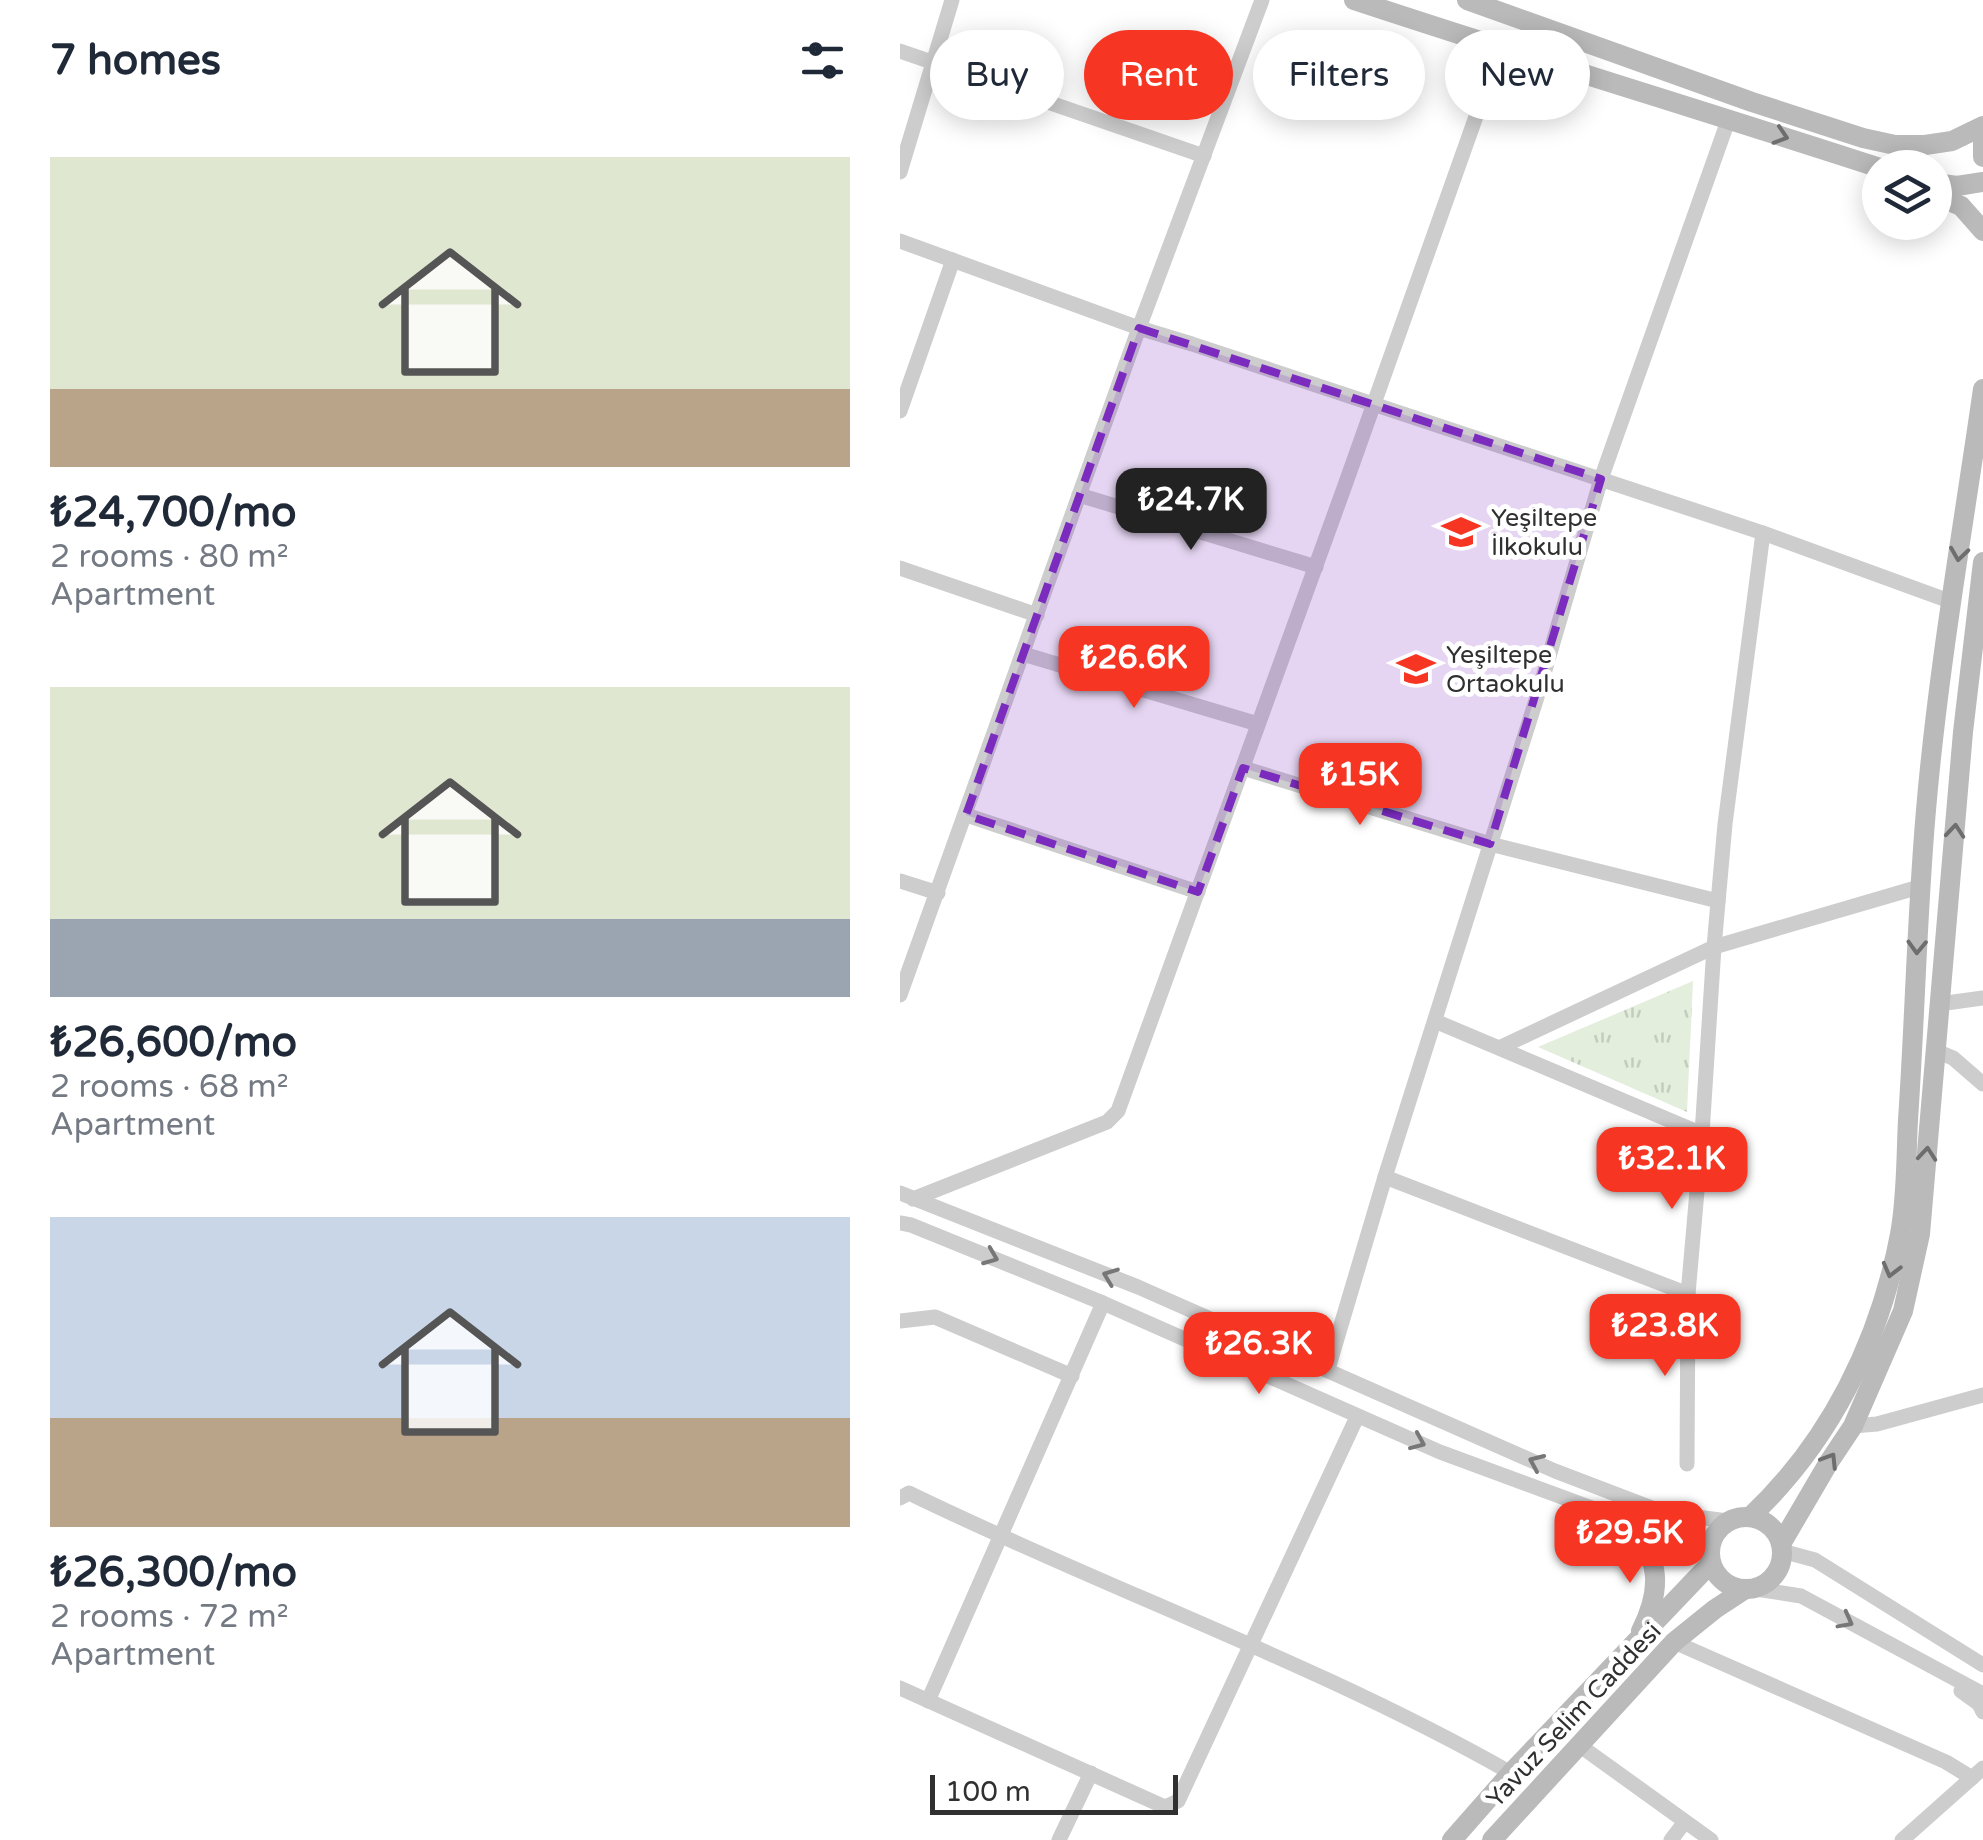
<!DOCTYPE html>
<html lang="en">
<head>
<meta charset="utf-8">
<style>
	:root { --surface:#fff; --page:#f2f2f3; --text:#1f2937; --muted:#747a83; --accent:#f73523 }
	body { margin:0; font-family:"Varela Round",sans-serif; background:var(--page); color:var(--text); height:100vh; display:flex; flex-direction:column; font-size:38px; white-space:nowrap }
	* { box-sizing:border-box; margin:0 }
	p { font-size:32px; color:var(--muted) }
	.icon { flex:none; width:55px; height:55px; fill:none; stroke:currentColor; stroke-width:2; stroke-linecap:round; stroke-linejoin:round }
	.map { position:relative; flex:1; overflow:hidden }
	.sheet { display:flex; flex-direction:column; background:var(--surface); width:900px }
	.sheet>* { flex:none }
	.top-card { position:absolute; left:30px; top:30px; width:902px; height:90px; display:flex; gap:20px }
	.tools { position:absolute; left:962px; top:150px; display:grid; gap:20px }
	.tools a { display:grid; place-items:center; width:90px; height:90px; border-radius:50%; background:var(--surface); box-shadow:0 5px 25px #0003; font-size:50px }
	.scale { position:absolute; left:30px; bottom:25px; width:248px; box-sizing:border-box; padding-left:10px; border:5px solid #303030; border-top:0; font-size:28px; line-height:35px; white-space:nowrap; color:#303030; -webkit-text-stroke:8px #fff; paint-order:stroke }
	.price { position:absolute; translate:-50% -85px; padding:0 22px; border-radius:20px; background:var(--accent); color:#fff; font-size:32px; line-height:65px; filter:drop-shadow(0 2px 5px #0008) }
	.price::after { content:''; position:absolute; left:50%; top:60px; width:30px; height:22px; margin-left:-15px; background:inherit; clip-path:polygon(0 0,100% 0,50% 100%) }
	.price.on { background:#222; color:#fff }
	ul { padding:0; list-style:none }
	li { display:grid; align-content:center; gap:20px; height:530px; padding:0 50px }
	li span { display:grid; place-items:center; height:310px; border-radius:0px; color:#555 }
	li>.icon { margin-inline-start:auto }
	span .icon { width:180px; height:180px; fill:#fffc; stroke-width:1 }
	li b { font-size:42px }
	h2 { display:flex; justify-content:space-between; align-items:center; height:120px; padding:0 50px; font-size:42px }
	.pill { padding:0 35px; border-radius:45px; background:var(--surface); box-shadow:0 5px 25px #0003; font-size:35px; line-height:90px }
	.pill.on { background:var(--accent); color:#fff }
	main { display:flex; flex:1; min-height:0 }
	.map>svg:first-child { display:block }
	.park { fill:url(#park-tufts) }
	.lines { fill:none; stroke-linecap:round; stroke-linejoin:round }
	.minor { stroke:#cdcdcd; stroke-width:15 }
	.secondary { stroke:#bababa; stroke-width:20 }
	.oneway { stroke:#6e6e6e }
	.oneway2 { stroke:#777 }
	.marked { fill:#7b2cbf; fill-opacity:0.2; stroke:#7b2cbf; stroke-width:8; stroke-dasharray:20 12; stroke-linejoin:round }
	.labels { text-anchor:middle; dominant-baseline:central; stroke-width:10; stroke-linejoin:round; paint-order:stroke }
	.poi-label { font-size:25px; fill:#303030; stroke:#fff; text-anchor:start }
	.street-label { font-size:25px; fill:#303030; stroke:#fff }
</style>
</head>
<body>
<main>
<section class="sheet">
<h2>7 homes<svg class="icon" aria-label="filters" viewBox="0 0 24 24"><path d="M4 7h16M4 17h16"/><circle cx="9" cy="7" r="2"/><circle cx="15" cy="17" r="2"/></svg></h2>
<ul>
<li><span style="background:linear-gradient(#dfe7d0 75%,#b9a48a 0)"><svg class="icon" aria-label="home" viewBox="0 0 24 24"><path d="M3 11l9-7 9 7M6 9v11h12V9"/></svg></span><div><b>₺24,700/mo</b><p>2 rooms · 80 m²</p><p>Apartment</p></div></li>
<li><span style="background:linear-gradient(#dfe7d0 75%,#9aa5b1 0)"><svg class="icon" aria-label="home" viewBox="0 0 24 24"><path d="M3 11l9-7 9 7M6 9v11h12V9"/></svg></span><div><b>₺26,600/mo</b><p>2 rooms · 68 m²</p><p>Apartment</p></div></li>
<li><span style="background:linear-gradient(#c9d6e8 65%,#b9a48a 0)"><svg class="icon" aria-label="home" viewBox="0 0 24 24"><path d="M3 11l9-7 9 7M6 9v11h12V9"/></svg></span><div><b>₺26,300/mo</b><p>2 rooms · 72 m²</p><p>Apartment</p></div></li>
</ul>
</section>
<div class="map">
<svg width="1083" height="1840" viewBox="0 0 1083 1840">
	<defs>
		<pattern id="park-tufts" width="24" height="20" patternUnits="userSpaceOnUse" patternTransform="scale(2.5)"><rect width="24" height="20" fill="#e4eedd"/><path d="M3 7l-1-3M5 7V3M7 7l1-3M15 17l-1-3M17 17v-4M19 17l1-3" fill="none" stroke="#c4ccbe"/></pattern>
	</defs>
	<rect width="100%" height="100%" fill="#fff"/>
	<!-- park -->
	<path class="park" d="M793,981l-6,131 -149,-65z"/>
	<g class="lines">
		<!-- minor -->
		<g class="minor">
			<path d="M0,51l304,105"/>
			<path d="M0,172l52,-172"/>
			<path d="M0,241l239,87 53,16 571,189 189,69"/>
			<path d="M0,411l53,-151"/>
			<path d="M179,495l237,72"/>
			<path d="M0,568l137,47"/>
			<path d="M123,654l235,70"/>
			<path d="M343,768l247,76 228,57"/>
			<path d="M66,815l232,77"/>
			<path d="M0,881l38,12"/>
			<path d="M0,995l239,-667 123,-328"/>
			<path d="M1039,1004l44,-6"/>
			<path d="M535,1021l267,113"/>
			<path d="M601,1047l213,-100 205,-60"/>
			<path d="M1036,1051l17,7 30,26"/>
			<path d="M485,1177l303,117"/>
			<path d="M0,1193l238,94 417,184 110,42 63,8"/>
			<path d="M13,1199l194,-77 11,-11 226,-623 156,-439"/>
			<path d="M0,1223l11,2 192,78 337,149 168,62 39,15 30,16 32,10"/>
			<path d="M0,1321l35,-4 137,59"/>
			<path d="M428,1369l57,-192 153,-483 63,-215 128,-361"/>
			<path d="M953,1426l24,-2 106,-29"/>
			<path d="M787,1464l1,-170 14,-160 12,-187 11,-123 38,-291"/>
			<path d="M0,1498l9,-5c199,97 410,171 602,280"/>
			<path d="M882,1551l33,9 168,105"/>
			<path d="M856,1589l45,7 182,98"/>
			<path d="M774,1642l272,120 26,16"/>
			<path d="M0,1688l265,119 13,-6 179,-384"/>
			<path d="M1061,1691l18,13 4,8"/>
			<path d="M28,1701l175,-398"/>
			<path d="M679,1745l132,95"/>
			<path d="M159,1840l32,-67"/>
			<path d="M771,1840l13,-17"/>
			<path d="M1002,1840l81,-72"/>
		</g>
		<!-- secondary -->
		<g class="secondary">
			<path d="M454,0c175,58 351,111 526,168"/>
			<path d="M567,0l285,102 111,36 32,7h30l27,-4 31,-15"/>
			<path d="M1083,140v17"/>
			<path d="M1035,183l22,3 26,-4"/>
			<path d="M1035,195l26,11 22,25"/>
			<circle cx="846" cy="1553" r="36"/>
			<path d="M850,1517c80,-75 130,-176 150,-283 7,-37 6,-77 8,-114 7,-103 9,-207 18,-310 12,-141 37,-281 57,-421"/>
			<path d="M732,1524c28,36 30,66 9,107"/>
			<path d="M881,1544l48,-82 24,-36 50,-115 17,-77 43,-502 20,-170"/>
			<path d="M552,1840l59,-67 200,-210"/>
			<path d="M592,1840l182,-198 41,-33 29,-19"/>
		</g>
	</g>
	<!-- one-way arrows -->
	<defs><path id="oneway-chevron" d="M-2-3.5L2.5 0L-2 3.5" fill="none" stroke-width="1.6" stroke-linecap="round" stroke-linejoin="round" transform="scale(2.5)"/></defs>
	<g class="oneway">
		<use href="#oneway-chevron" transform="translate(881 136) rotate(18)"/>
		<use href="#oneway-chevron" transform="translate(1059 554) rotate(98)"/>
		<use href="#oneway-chevron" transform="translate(1055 831) rotate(-85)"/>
		<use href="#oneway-chevron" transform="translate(1017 947) rotate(92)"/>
		<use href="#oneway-chevron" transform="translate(1027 1154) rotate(-85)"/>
		<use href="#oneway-chevron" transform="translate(991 1270) rotate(105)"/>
		<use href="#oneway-chevron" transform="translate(930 1460) rotate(-58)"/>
	</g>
	<g class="oneway2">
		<use href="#oneway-chevron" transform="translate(91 1257) rotate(22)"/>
		<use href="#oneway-chevron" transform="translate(210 1276) rotate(-159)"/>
		<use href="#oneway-chevron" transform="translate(518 1442) rotate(23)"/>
		<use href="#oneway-chevron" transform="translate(636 1462) rotate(-156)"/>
		<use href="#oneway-chevron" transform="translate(946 1621) rotate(28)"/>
	</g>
	<!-- marked area -->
	<path class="marked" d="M239,328l462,151 -111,365 -247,-76 -45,124 -232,-77z"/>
	<!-- icons -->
	<defs>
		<g id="school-bare" transform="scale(3)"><path d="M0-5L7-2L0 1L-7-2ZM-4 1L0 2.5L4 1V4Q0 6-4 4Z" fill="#f73523" stroke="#fff" stroke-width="2.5" paint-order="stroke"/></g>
	</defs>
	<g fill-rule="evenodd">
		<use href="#school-bare" x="561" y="532"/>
		<use href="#school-bare" x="516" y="669"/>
	</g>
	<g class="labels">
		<!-- poi labels -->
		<g class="poi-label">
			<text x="591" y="518">Yeşiltepe<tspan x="591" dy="29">İlkokulu</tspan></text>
			<text x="546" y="655">Yeşiltepe<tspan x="546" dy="29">Ortaokulu</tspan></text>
		</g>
		<!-- street labels -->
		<g class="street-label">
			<text transform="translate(674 1715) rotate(-47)">Yavuz Selim Caddesi</text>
		</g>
	</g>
</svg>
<div class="tools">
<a><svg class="icon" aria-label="layers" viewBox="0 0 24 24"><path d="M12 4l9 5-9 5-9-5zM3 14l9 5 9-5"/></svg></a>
</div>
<div class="scale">100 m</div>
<b class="price on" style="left:291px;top:553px">₺24.7K</b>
<b class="price" style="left:234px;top:711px">₺26.6K</b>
<b class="price" style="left:460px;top:828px">₺15K</b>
<b class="price" style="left:772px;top:1212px">₺32.1K</b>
<b class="price" style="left:765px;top:1379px">₺23.8K</b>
<b class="price" style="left:359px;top:1397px">₺26.3K</b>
<b class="price" style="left:730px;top:1586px">₺29.5K</b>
<div class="top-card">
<a class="pill">Buy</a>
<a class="pill on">Rent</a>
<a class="pill">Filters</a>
<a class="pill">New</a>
</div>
</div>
</main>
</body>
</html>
